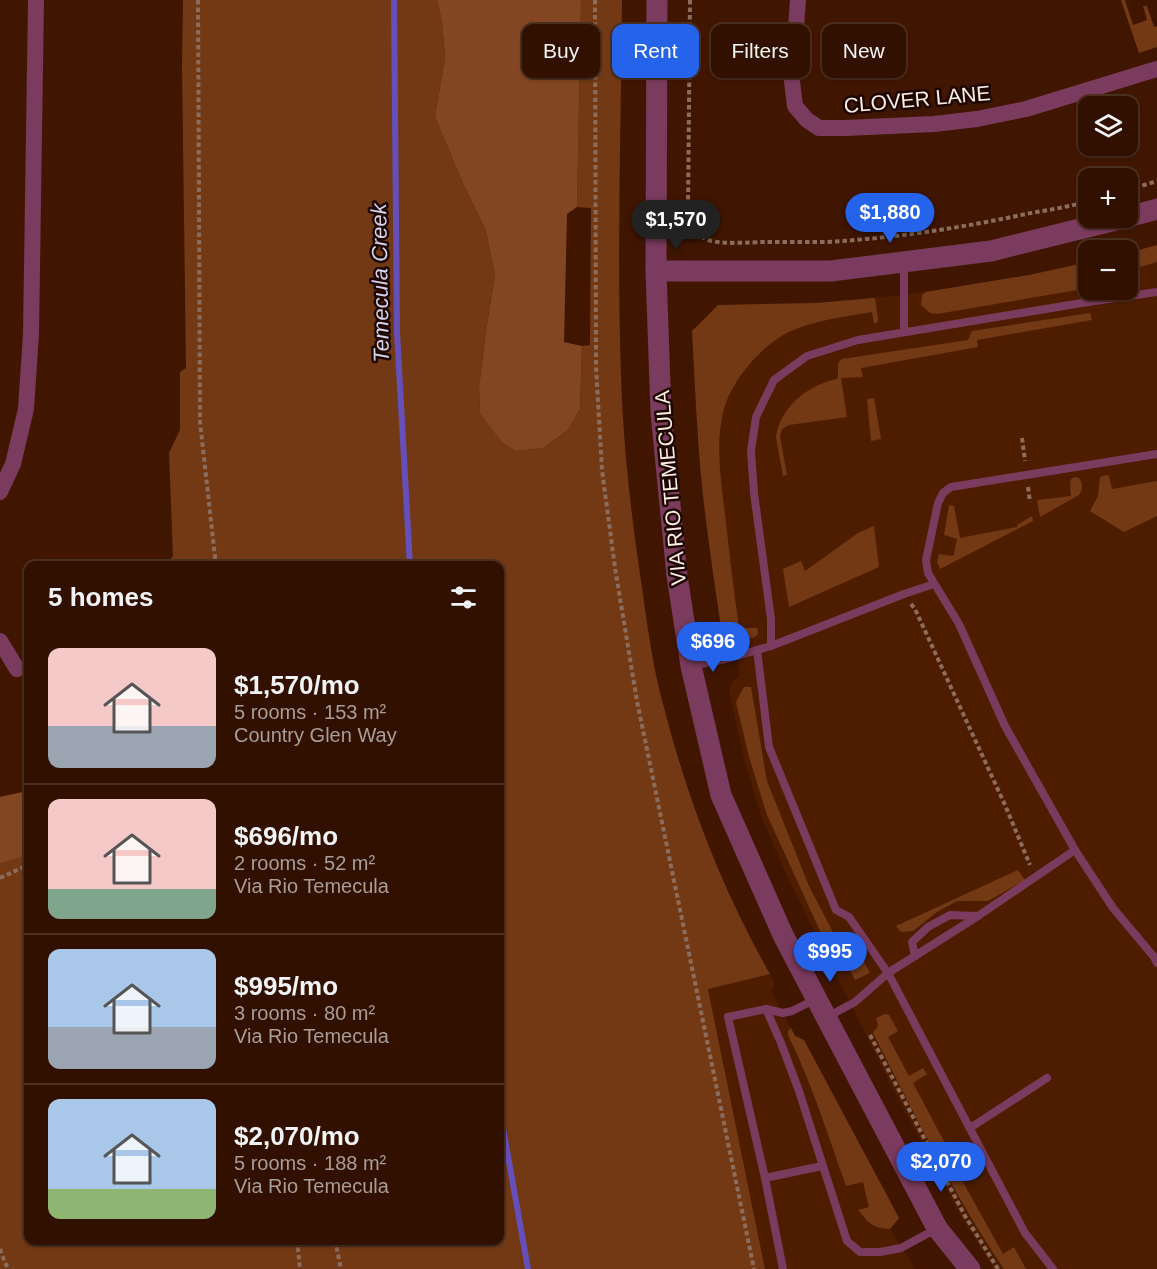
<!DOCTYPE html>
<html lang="en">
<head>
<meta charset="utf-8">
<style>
	:root { --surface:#311000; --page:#3d1e0f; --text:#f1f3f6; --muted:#a89d99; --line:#4c3022; --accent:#2563eb }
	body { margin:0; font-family:Arial,sans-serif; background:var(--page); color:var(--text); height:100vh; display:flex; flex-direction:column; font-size:22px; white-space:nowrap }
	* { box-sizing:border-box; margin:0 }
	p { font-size:20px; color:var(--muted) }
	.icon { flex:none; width:33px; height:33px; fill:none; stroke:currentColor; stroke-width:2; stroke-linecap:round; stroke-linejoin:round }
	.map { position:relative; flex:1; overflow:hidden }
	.details { position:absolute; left:24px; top:561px; width:480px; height:684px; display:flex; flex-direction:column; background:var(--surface); border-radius:12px; box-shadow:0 2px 4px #0004,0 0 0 2px var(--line) }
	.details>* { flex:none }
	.top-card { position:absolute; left:522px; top:24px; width:544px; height:54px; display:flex; gap:12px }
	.controls { position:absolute; left:1078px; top:96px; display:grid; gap:12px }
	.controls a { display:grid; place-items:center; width:60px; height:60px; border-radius:12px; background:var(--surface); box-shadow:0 2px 4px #0004,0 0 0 2px var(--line); font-size:30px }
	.price { position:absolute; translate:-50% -51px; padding:0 14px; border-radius:21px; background:var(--accent); color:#fff; font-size:20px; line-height:39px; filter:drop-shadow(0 2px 3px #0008) }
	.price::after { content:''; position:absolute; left:50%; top:36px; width:18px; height:14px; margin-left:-9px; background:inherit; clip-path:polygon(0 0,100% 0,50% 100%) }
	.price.active { background:#222; color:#fff }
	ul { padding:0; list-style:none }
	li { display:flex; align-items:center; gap:18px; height:150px; padding:0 24px }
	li+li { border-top:2px solid var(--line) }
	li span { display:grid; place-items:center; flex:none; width:168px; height:120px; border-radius:12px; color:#555 }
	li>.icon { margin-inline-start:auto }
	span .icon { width:72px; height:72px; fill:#fffc; stroke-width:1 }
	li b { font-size:26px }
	h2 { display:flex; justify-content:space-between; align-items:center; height:72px; padding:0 24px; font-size:26px }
	.pill { padding:0 21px; border-radius:12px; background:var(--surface); box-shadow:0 2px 4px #0004,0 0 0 2px var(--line); font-size:21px; line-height:54px }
	.pill.active { background:var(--accent); color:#fff }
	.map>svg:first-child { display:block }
	.built { fill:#4e1d00 }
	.green { fill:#733915 }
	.forest { fill:#834623 }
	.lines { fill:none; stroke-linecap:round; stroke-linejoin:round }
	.stream { stroke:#6550ba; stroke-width:6 }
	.path { stroke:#8c6c5c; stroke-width:4; stroke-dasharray:4.5 3; stroke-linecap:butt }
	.service { stroke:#7b3b5e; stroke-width:8 }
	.minor { stroke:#7b3b5e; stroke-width:16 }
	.tertiary { stroke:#7b3b5e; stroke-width:21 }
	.labels { text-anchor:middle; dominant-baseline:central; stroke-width:5; stroke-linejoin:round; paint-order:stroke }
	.street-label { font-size:21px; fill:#fdeee7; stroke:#1e0600 }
	.water-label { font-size:22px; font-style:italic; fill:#d4d2ed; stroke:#1e0600 }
</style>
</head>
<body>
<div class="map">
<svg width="1157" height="1269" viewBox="0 0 1157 1269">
	<rect width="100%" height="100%" fill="#411600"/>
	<!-- built -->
	<g class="built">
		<path d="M1157,245v1024h-163l-31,-49 -74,-139 -102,-205 -26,-60 -17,-57 -15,-69 2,-6 4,-5 5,-3 -7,-41 -12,-8 -4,-28 -14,-110 -7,-79 -4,-79 26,-26 98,-2 88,-8 125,-20 60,-13v28h39v-37z"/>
		<path d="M770,974l5,10 -4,7 24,45 9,4 95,178 -9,11 25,40h-150l-57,-281z"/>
	</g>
	<!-- green -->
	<g class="green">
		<path d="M183,0h254l5,22 3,36 -10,59 27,64 24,50 9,44 -8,49 -8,63 1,26 36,38 27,-3 25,-18 12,-21 2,-63 8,-1 1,-137 -14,-1 4,-207h41c-1,134 -6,268 0,401 3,60 10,120 19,180 6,41 11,83 22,123 24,94 59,186 107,270l-62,15 57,280h-765v-472l28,-6v449h472v-674l-335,-1 8,-9 -4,-103 11,-23v-58l6,-4 -4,-303z"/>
		<path d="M1121,0h4l8,25 14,-5 -4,-14h4l7,21 3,-1v21l-18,6z"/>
		<path d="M1157,245v17l-27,8 1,5h-3v-22z"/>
		<path d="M1089,262v26l-152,26 -7,-1 -9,-8 1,-10 4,-3 103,-17z"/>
		<path d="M875,298l3,21 -1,4h-3l-2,-11c-29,5 -58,8 -85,21 -26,13 -55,47 -63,76 -10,37 -2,76 2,114 4,35 8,70 13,105h18c2,4 1,6 -2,9l-22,5 -1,-7 -11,-8c-7,-47 -14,-94 -19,-141 -5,-51 -7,-103 -10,-155l26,-26 98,-2z"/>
		<path d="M1090,313l2,7 -115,20 1,7 -117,21 2,9 -22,1 6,39 -58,8 -7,4 -2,8 7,38 -4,1 -7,-39c4,-30 33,-53 61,-58l1,-2v-14l4,-4 126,-19 4,-9z"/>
		<path d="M874,398l7,41 -10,2 -4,-42z"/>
		<path d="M1107,475l2,1 3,13 45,-8v35l-33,16 -34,-21 8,-15 2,-19z"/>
		<path d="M1075,477l4,1c4,6 4,11 0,17l-39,22 -3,-17 34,-4 -1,-13 1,-4z"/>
		<path d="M949,505l5,1 6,32 57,-11v-2l15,-9 1,5 -93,48 -3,-7 2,-8 14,2 1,-2 3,-15 -13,-4z"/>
		<path d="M874,526l5,41 -90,40 -6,-38 18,-8 4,10 53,-38z"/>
		<path d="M744,687h7l16,94 42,105 38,73 11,-4 5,5 7,13 -15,7 -5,-9 -9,-1 -20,-37 -54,-118 -18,-58 -13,-55z"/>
		<path d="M1018,870l7,10 -37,21h-31l-20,11 -24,19 -12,1 -5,-6z"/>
		<path d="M885,1014l4,1 9,16 -10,6 21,39 14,-8 4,6 -14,9 32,60 19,41 39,70 11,-7 12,22h-22c-51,-75 -90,-156 -131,-236l5,-7 -2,-8z"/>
		<path d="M791,1028l4,8 9,4 95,178 -9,11c-18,-1 -21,-6 -32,-19l11,-3 -6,-25 -17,4c-18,-51 -34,-102 -58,-151v-4z"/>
	</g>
	<!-- forest -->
	<g class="forest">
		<path d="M437,0h144l-4,207 -10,7 -3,128 18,4 -2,63 -12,21 -25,18 -27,3 -15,-10 -21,-28 -1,-26 8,-63 8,-49 -9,-44 -24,-50 -27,-64 10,-59 -3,-36z"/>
		<path d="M28,791v64l-28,8v-66z"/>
	</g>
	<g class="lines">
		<!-- stream -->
		<g class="stream">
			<path d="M394,0l3,333 13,233"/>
			<path d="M500,1111l28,158"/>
		</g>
		<!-- path -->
		<g class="path">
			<path d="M198,0l2,422 16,144"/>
			<path d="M595,0l1,367 6,103 13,98 22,133 117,568"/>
			<path d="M690,0l-2,211c2,12 8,24 20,29 16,5 42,2 59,2 20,0 40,0 60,0 67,-4 134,-14 199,-28 21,-4 43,-7 63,-13"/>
			<path d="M1128,190l29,-9"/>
			<path d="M1022,438l3,23"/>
			<path d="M1028,487l2,15"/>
			<path d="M911,604l4,5 90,196 25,60"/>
			<path d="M0,878l28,-13"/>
			<path d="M870,1035l95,181 33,53"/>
			<path d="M297,1240l3,29"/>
			<path d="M335,1240l6,29"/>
			<path d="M0,1249l5,14 4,6"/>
		</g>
		<!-- service -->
		<g class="service">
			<path d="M904,332v-70"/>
			<path d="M1157,454l-206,33 -8,6 -5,10 -12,57 2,13 31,51 46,102 70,124 38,58 41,49 3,6"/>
			<path d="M771,646v-27l-17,-126 -3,-42 5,-34 18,-37 33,-24 51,-16 230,-38 69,-10"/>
			<path d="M757,650l12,97 67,163 13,7 39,56 137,260 28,36"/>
			<path d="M691,666l35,-7 45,-13 133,-52 30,-10"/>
			<path d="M915,956l-3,-14 16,-15 22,-12 28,1"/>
			<path d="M766,1009l15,34 18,48 48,150 13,11h20l21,-4 35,-19"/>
			<path d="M827,1017l28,-15 33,-29 90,-57 97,-66"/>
			<path d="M970,1128l77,-50"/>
			<path d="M765,1178l57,-12"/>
			<path d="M783,1269l-18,-91 -37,-161 38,-8 17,4 9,-2 24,-12"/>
		</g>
		<!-- minor -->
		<g class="minor">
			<path d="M798,0l-6,81 3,25 12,14 12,8h26l89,-4 43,-5 49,-10 131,-40"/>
			<path d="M0,492l13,-28 13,-55 5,-75 5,-334"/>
			<path d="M0,641l17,28"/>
		</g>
		<!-- tertiary -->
		<g class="tertiary">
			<path d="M657,0l-1,271 5,142 16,163 14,90 30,129 62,140 43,82 111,211 33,41"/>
			<path d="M1128,217l29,-8"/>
			<path d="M656,271h175l160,-20 133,-33"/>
		</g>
	</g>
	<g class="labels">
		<!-- street labels -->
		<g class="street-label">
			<text transform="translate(917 99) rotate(-5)">CLOVER LANE</text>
			<text transform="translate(670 488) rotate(-95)">VIA RIO TEMECULA</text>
		</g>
		<!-- water labels -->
		<g class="water-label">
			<text transform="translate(380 283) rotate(-91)">Temecula Creek</text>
		</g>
	</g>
</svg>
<div class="controls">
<a><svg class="icon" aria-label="layers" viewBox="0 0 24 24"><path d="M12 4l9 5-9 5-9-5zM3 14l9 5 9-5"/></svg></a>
<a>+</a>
<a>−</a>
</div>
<b class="price" style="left:890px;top:244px">$1,880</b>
<b class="price active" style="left:676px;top:251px">$1,570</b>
<b class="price" style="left:713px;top:673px">$696</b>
<b class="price" style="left:830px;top:983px">$995</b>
<b class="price" style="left:941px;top:1193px">$2,070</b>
<div class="top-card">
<a class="pill">Buy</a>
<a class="pill active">Rent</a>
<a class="pill">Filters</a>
<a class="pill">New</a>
</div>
<section class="details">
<h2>5 homes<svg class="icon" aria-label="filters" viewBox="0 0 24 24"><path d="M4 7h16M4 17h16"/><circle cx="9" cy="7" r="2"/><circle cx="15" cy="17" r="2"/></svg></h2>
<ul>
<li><span style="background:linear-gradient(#f6c9c9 65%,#9aa5b1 0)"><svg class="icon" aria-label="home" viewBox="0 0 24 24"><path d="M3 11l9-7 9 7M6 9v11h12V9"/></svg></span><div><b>$1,570/mo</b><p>5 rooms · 153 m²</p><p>Country Glen Way</p></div></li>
<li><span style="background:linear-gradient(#f6c9c9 75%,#7fa58c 0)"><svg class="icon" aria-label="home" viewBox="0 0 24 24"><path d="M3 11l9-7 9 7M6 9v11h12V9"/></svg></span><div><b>$696/mo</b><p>2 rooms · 52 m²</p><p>Via Rio Temecula</p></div></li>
<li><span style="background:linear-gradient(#a9c7e8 65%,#9aa5b1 0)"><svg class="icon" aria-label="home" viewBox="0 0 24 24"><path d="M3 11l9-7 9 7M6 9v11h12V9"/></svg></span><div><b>$995/mo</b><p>3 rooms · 80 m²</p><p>Via Rio Temecula</p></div></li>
<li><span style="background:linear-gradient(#a9c7e8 75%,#8fb573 0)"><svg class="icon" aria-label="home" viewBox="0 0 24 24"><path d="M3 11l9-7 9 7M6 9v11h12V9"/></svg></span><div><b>$2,070/mo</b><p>5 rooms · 188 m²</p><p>Via Rio Temecula</p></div></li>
</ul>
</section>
</div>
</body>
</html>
